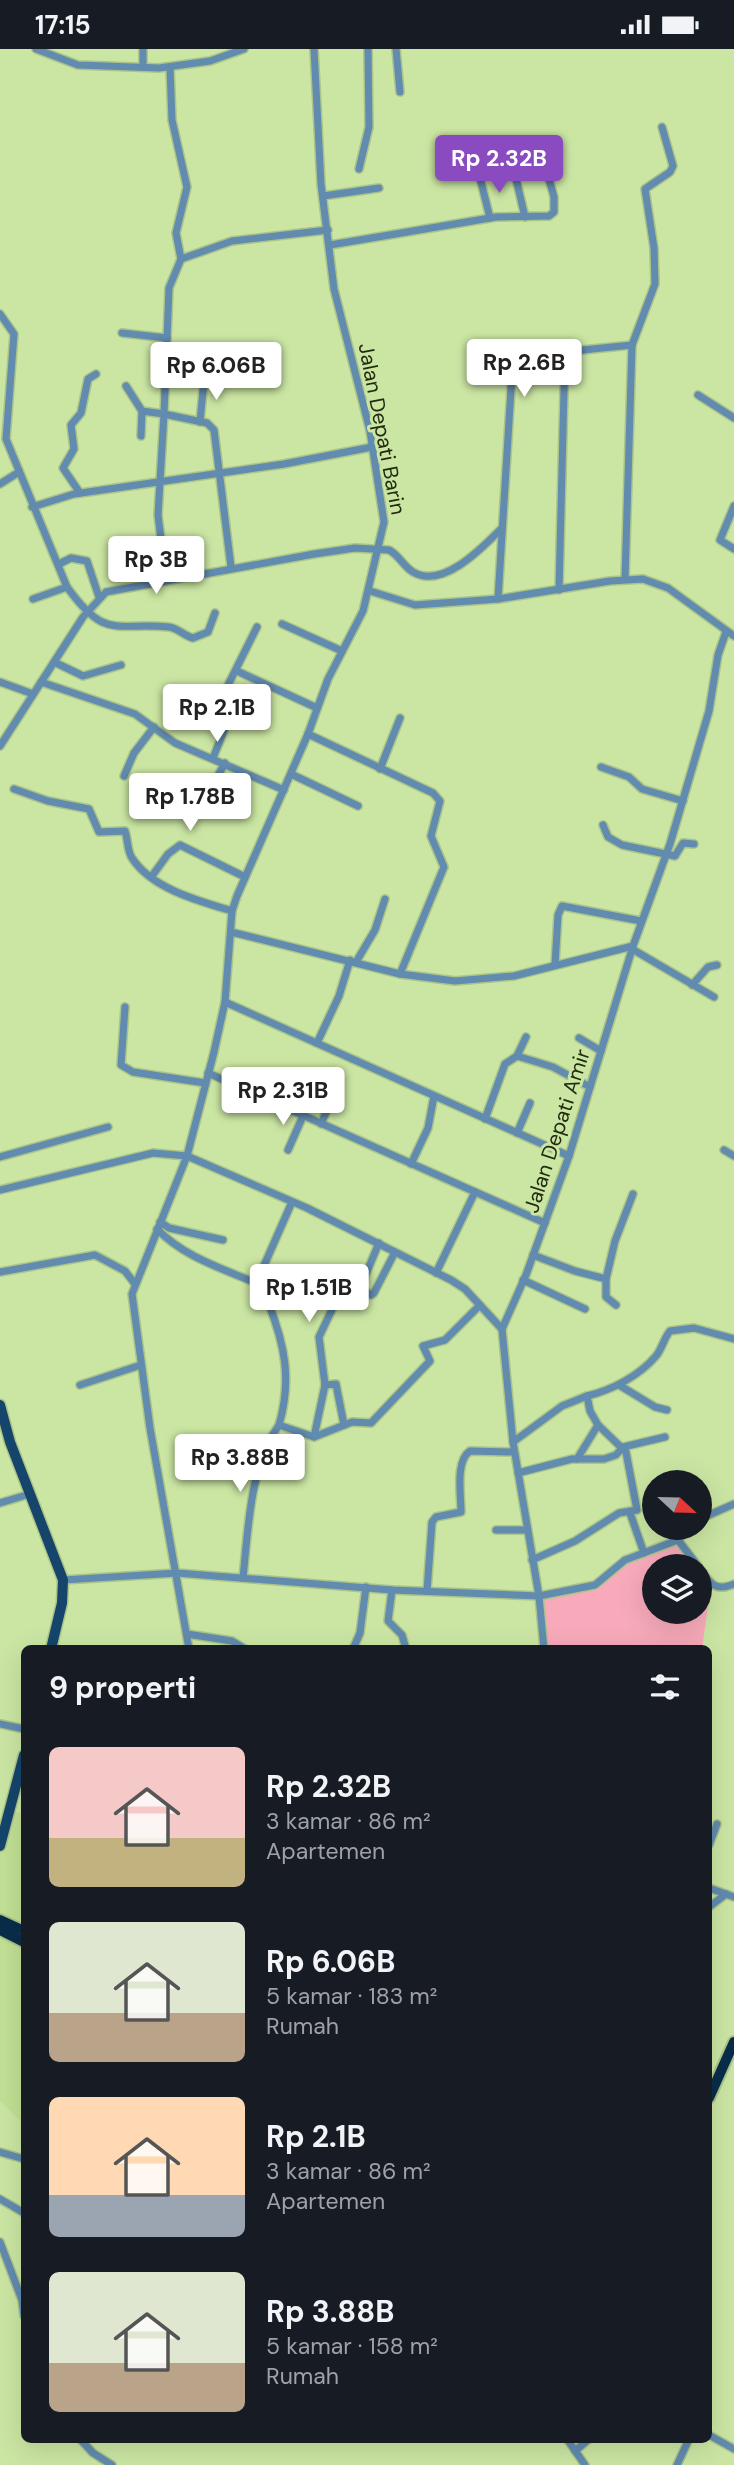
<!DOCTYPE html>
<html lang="id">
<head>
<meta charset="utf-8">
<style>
	:root { --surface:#171b24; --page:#242831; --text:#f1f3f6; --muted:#9ea1a6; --accent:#8a4bc0 }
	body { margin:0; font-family:"DM Sans",sans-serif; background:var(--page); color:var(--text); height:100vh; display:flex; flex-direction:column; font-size:26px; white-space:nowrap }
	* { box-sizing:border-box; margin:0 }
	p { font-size:23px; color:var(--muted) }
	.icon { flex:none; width:38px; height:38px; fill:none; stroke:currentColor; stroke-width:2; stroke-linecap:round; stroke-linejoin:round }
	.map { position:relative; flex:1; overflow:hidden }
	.panel { position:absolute; left:21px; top:1596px; width:691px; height:798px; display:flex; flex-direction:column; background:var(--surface); border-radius:10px; box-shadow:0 7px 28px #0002 }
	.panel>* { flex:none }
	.needle { width:46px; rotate:112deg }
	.buttons { position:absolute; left:642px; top:1421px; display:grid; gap:14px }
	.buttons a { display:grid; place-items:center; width:70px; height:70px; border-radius:50%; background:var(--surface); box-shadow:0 7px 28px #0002; font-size:35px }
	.price { position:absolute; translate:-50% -60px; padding:0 16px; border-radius:7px; background:#fff; color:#222; font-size:23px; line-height:46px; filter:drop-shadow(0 2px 4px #0008) }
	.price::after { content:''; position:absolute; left:50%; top:42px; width:21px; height:16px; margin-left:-10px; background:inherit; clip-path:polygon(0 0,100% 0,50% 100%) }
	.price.current { background:var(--accent); color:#fff }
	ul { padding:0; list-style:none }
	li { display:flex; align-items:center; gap:21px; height:175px; padding:0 28px }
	li span { display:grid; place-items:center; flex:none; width:196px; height:140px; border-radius:10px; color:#555 }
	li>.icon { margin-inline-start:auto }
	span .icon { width:84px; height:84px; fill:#fffc; stroke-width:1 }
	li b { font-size:30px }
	h2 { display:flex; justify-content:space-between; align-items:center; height:84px; padding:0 28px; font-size:30px }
	.status { display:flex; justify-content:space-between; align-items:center; height:49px; padding:0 35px; background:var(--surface); direction:ltr }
	.status svg { height:19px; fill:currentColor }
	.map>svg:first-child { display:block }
	.built { fill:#c2e095 }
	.green { fill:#f8aaba }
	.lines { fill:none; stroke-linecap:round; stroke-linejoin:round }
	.minor-casing { stroke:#acc489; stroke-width:10 }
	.major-casing { stroke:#acc489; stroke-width:13 }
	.highway-casing { stroke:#acc489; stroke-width:14 }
	.minor { stroke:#618baf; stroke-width:7 }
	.major { stroke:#15456b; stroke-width:10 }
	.highway { stroke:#092d49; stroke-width:10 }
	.labels { text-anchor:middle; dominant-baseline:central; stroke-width:6; stroke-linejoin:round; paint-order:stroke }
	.street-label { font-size:21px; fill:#212b10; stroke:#cbe6a3 }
</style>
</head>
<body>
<div class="status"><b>17:15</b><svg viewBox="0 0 49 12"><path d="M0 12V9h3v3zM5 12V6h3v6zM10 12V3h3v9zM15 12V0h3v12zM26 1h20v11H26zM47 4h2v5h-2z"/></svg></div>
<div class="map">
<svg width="734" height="2416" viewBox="0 0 734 2416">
	<rect width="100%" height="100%" fill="#cbe6a3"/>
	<!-- built -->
	<g class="built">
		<path d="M12,1762l12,3v114l-24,-12v-64z"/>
		<path d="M0,1888l24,13v174l-24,-23z"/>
	</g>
	<!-- green -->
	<path class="green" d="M676,1491l22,26h-44v46h46v-43l9,30 -7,50 -158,-1 -5,-48 53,-14 34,-26z"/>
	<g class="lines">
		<!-- minor casing -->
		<g class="minor-casing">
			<g id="minor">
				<path d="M36,0l42,16 81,3 51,-7 34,-12"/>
				<path d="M143,0v17"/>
				<path d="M396,0l4,43"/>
				<path d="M170,19l2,52 15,67 -11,46 5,26 -12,29 -5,126 43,9 7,7 17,137"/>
				<path d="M359,120l10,-42 -1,-78"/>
				<path d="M514,121l11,47"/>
				<path d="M480,129l10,40"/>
				<path d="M323,147l56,-8"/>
				<path d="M330,196l166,-28 53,-1 5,-4v-15l-5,-18"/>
				<path d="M181,210l51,-18 96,-11"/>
				<path d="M0,265l14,20 -8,105 61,148c39,54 48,35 102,40 9,1 15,9 24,11l15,-6 7,-19"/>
				<path d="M122,284l45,5"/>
				<path d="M126,337l16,25"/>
				<path d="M698,346l36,23"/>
				<path d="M200,373l4,-42"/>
				<path d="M141,387l1,-25 22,3 -6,101 8,65"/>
				<path d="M0,435l19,-12"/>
				<path d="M80,444l-17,-25 11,-19 -3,-24 10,-12 7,-34 8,-5"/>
				<path d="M734,457l-14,34 14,9"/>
				<path d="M32,458l42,-13 210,-30 88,-17"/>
				<path d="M59,515l12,-6 16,3 12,36"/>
				<path d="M625,530l7,-234 23,-61 -1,-36 -9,-59 25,-17 3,-6 -11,-39"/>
				<path d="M559,541l6,-239"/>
				<path d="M370,542l45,14 83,-6 112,-18 33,-2 25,9 66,48"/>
				<path d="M33,550l34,-12"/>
				<path d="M498,550l15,-242 119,-12"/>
				<path d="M282,575l60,27"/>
				<path d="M54,613l29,14 38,-11"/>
				<path d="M237,622l80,37"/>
				<path d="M0,633l33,12"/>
				<path d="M41,633l94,32 40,29 109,47"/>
				<path d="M308,685l125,59 7,8 -9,35 13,31 -44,107"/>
				<path d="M0,697l83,-129 23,-25 208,-38 41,-6 34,2c10,5 14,16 24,22 30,18 71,-26 89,-44"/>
				<path d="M213,709l14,-35 -6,-24 36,-72"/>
				<path d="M601,718l28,10 13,12 41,12"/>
				<path d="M380,720l20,-51"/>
				<path d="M291,725l67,32"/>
				<path d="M124,727l10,-23 20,-26"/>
				<path d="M14,740l34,12 41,8 10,23 26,-1c3,8 2,20 7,27 20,31 67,43 100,53"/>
				<path d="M203,753l22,-39"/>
				<path d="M603,776l5,12 14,8 53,11 8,-13 11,1"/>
				<path d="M152,827l16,-22 12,-9 65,32"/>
				<path d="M231,883l169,42 55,7 59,-5 119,-30"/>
				<path d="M632,900l82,48"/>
				<path d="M356,913l19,-32 10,-31"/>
				<path d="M555,916l3,-50 4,-9 79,15"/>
				<path d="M692,936l16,-18 9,-2"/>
				<path d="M225,953l344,154"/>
				<path d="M125,958l-4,58 12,7 72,11"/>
				<path d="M579,989l22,13"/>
				<path d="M317,994l22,-47 11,-36"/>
				<path d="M517,1007l36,11 37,20"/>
				<path d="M208,1024l337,150"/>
				<path d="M485,1070l20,-55 12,-8 9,-19"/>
				<path d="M321,1075l16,-37"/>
				<path d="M517,1084l13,-30"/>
				<path d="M288,1101l15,-34"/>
				<path d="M724,1101l10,6"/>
				<path d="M0,1108l108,-30"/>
				<path d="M411,1115l17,-36 6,-32"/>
				<path d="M0,1141l153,-37 34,3 120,52 144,72 14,9 37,40"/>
				<path d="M292,1153l-37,84c3,7 10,9 13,16 17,43 24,78 11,123l35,12 38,-15 19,1 59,-62 -7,-15 22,-6 35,-35"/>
				<path d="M160,1173l9,6 54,12"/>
				<path d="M157,1180c27,28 64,39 99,54"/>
				<path d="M533,1206l42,16 31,8v18l10,8"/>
				<path d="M0,1223l95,-17 30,16 10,13"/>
				<path d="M436,1224l39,-81"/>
				<path d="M606,1230l9,-38 18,-47"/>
				<path d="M523,1231l62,29"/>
				<path d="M360,1239l11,7 3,-2 21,-41"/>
				<path d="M80,1336l61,-20"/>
				<path d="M619,1336l36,22 12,3"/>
				<path d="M344,1376l-8,-41 -11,1 -6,-48 26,-55 15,6 19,-45"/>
				<path d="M314,1388l11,-52"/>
				<path d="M513,1393l49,-36 25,-10"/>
				<path d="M577,1410l21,-34 -8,-14 -3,-15c25,-6 52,-20 69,-40 6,-7 8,-18 14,-25l24,-3 40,11"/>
				<path d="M518,1424l54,-14h32l12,-4 7,-8 42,-10"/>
				<path d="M0,1454l30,-9"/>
				<path d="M630,1464l14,40"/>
				<path d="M700,1470l34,-15"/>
				<path d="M496,1481h31"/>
				<path d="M679,1491l6,-12"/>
				<path d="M532,1511l43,-19 44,-28 18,-3 -11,-58 -28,-27"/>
				<path d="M700,1520c11,15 15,23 34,15"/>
				<path d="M243,1529c5,-48 7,-113 36,-153"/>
				<path d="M63,1531l114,-7 215,17 147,6 56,-11 30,-25 53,-20 20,26"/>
				<path d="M392,1541l-4,31 14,14 4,14"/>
				<path d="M427,1542l5,-69 4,-5 25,-5c0,-17 -6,-51 9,-61l44,1"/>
				<path d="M187,1585l45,7 13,8"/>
				<path d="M189,1600l-39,-221 -18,-134 55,-138 27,-104 11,-50 7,-91 5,-15 71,-162 20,-55 35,-68 21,-89 -14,-91 -36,-142 -13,-105 -7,-135"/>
				<path d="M353,1600l7,-16 6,-46"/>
				<path d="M544,1600l-5,-53 -26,-154 -11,-113 24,-54 43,-119 64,-210 37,-102 39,-133 9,-56 8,-23"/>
				<path d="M0,1675l24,5"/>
				<path d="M709,1796l8,-21"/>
				<path d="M709,1839l25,9"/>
				<path d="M709,1858l17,-13"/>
				<path d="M0,2103l24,7"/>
				<path d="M0,2150l24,14"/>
				<path d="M0,2193l22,58 2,16"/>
				<path d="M709,2386l25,14"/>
				<path d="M80,2390l13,14 19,12"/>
				<path d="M567,2390l18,26"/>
				<path d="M575,2402l14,-12"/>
				<path d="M677,2416l12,-26"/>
			</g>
		</g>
		<!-- major casing -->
		<g class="major-casing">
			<g id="major">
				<path d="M0,1356l10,37 53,138 -1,23 -11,46"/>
				<path d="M0,1797l24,-91"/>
			</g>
		</g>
		<!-- highway casing -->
		<g class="highway-casing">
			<g id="highway">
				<path d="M0,1871l24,11"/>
				<path d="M0,1881l24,12"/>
				<path d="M709,2049l25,-56"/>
			</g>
		</g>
		<!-- minor -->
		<use href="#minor" class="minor"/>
		<!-- major -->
		<use href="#major" class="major"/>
		<!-- highway -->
		<use href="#highway" class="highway"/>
	</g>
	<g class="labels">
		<!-- street labels -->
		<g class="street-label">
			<text transform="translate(382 380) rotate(79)">Jalan Depati Barin</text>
			<text transform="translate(557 1082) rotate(-72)">Jalan Depati Amir</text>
		</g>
	</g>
</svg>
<div class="buttons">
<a><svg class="needle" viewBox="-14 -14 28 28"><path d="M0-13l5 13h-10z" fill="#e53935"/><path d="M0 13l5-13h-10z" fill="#9ea1a6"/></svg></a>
<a><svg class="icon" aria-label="layers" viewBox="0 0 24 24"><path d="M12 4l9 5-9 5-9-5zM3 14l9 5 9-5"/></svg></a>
</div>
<b class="price current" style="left:499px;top:146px">Rp 2.32B</b>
<b class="price" style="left:524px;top:350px">Rp 2.6B</b>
<b class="price" style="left:216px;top:353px">Rp 6.06B</b>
<b class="price" style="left:156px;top:547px">Rp 3B</b>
<b class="price" style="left:217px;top:695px">Rp 2.1B</b>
<b class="price" style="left:190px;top:784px">Rp 1.78B</b>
<b class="price" style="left:283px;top:1078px">Rp 2.31B</b>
<b class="price" style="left:309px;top:1275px">Rp 1.51B</b>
<b class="price" style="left:240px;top:1445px">Rp 3.88B</b>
<section class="panel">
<h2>9 properti<svg class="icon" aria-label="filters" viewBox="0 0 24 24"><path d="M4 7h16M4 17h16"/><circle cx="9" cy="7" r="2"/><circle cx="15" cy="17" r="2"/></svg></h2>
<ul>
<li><span style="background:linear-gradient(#f6c9c9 65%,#c2b280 0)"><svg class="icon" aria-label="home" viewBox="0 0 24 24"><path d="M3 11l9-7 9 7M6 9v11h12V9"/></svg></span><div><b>Rp 2.32B</b><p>3 kamar · 86 m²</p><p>Apartemen</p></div></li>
<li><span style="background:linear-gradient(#dfe7d0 65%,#b9a48a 0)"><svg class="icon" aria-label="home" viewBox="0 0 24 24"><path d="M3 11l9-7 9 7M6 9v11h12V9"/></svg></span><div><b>Rp 6.06B</b><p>5 kamar · 183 m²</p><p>Rumah</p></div></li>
<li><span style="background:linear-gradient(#ffd9b3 70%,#9aa5b1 0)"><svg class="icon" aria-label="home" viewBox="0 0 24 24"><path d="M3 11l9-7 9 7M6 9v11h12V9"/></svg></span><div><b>Rp 2.1B</b><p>3 kamar · 86 m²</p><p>Apartemen</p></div></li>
<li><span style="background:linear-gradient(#dfe7d0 65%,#b9a48a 0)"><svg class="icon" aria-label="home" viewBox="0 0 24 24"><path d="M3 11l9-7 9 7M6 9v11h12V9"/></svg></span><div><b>Rp 3.88B</b><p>5 kamar · 158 m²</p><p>Rumah</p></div></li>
</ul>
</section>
</div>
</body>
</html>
